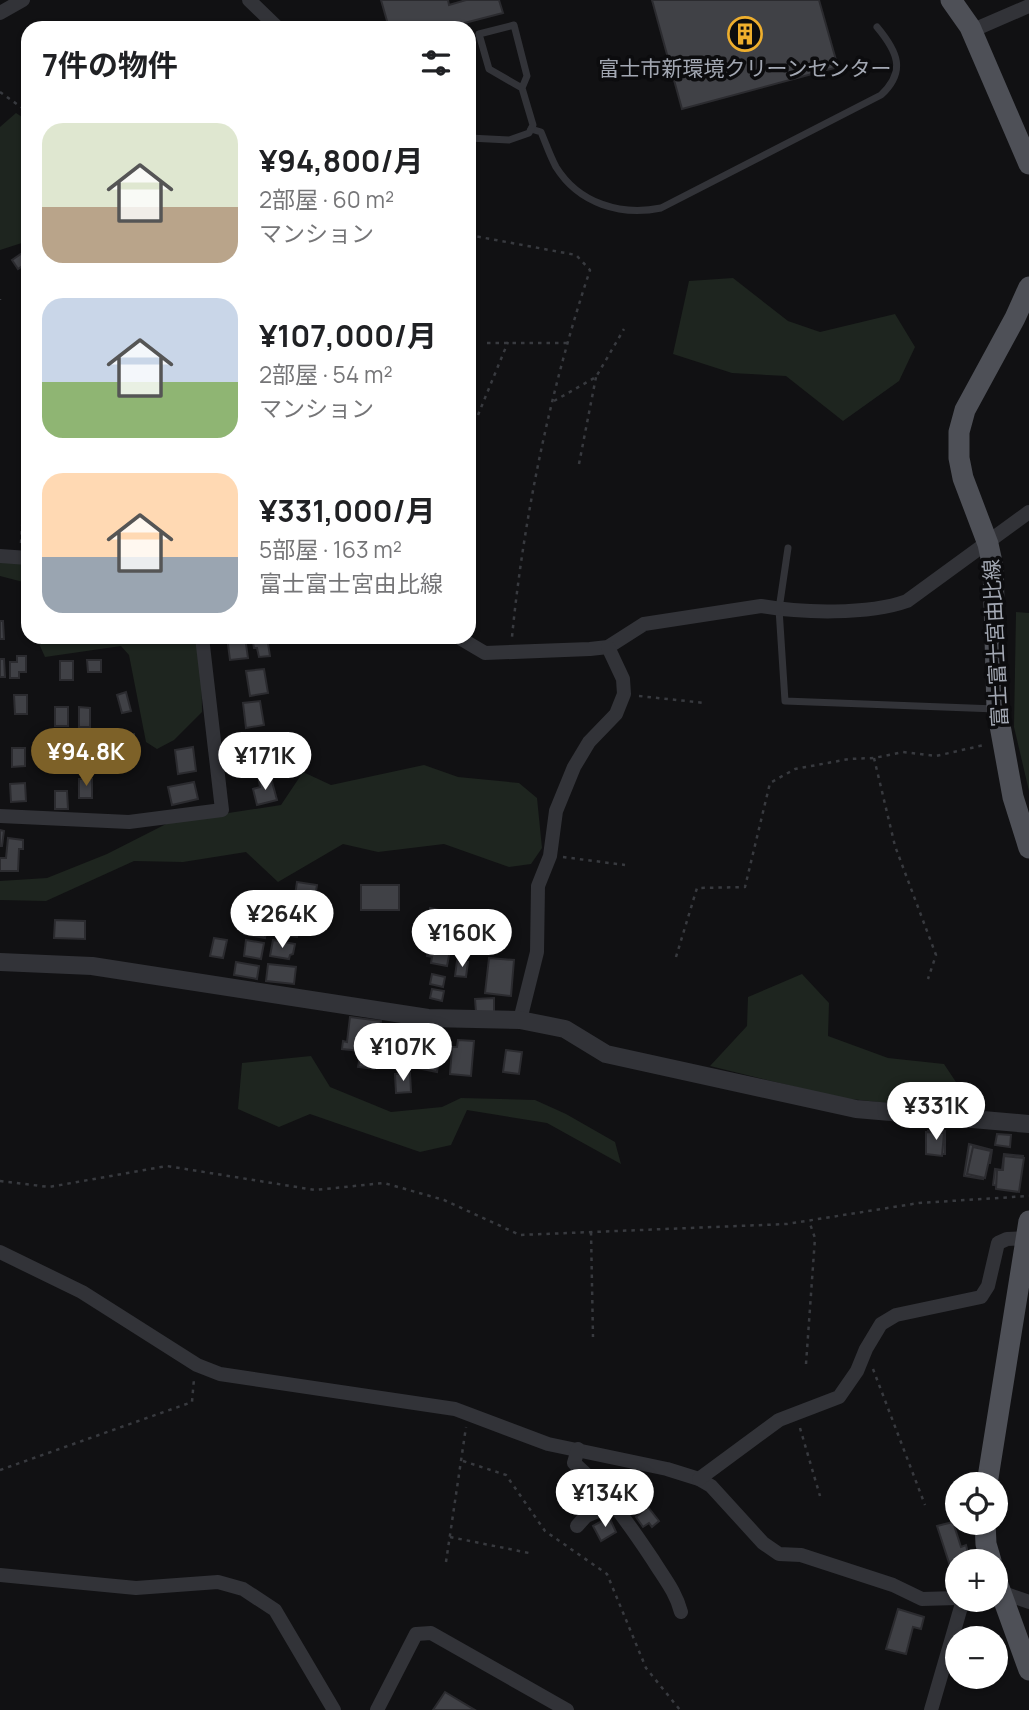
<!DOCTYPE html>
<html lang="ja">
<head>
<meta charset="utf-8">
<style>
	:root { --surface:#fff; --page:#f6f6f6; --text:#202124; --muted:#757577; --accent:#7d6128 }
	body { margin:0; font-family:Manrope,"Noto Sans JP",sans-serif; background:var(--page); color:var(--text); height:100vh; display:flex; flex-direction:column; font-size:26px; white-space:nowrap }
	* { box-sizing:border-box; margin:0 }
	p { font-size:23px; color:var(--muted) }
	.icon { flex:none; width:38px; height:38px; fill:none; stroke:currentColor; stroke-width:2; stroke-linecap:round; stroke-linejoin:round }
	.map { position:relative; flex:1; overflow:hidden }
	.panel { position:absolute; left:21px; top:21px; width:455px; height:623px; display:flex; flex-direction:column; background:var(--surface); border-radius:21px; box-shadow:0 2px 5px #0004 }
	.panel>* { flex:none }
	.controls { position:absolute; left:945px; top:1472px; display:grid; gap:14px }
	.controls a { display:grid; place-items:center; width:63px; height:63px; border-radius:50%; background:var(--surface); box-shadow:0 2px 5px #0004; font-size:35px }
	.price { position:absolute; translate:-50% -60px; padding:0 16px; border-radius:24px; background:#fff; color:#222; font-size:23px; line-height:46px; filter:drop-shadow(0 2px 4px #0008) }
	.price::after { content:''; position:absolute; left:50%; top:42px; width:21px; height:16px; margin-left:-10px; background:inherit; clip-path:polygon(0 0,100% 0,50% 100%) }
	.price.active { background:var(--accent); color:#fff }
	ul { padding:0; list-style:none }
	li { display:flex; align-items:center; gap:21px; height:175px; padding:0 21px }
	li span { display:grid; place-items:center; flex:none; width:196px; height:140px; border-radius:21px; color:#555 }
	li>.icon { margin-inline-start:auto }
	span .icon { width:84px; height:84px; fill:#fffc; stroke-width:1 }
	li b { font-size:30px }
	h2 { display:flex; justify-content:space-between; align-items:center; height:84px; padding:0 21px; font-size:30px }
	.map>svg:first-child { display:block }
	.green { fill:#1e251f }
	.building { fill:#404146; stroke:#2b2b2f; stroke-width:2 }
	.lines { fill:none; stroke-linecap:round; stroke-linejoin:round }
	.path { stroke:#383a3f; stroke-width:2.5; stroke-dasharray:3.5 5; stroke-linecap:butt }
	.service { stroke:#323338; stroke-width:7 }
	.minor { stroke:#323338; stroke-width:14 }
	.tertiary { stroke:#323338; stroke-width:18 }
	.primary { stroke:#4e5057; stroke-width:21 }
	.labels { text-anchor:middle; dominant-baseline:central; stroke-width:7; stroke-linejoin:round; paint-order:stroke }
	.poi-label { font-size:21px; fill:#a3a8b3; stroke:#0c0c0e }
	.street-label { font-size:21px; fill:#a3a8b3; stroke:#0c0c0e }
</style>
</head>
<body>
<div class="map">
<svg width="1029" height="1710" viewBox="0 0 1029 1710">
	<rect width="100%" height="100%" fill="#111113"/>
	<!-- green -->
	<g class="green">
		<path d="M16,113l12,8v120l-28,9v-123z"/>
		<path d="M733,278l55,43 32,11 75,-18 20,33 -16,34 -56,40 -57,-45 -54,-3 -59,-19 16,-73z"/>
		<path d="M0,556l28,2v43l-1,-18 -27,-7z"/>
		<path d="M1016,612l13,1v178l-15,-64z"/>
		<path d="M36,637h165l1,75 -28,28 -17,9 -11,-7 -17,-87 -8,-9 -76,11z"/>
		<path d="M424,765l34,12 61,6 18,15 5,50 -11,16 -22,3 -65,-23 -66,8 -35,-8 -65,38 -32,-30 -63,10 -49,-1 -88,40 -46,-1v-19l47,-3 60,-24 63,-32 111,-17 22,-33 28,13z"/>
		<path d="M802,974l27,29 -1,33 60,22 56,6 18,27 -19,18 -102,-11 -131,-32 37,-40 1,-29z"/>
		<path d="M311,1056l19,31 61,25 51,-5 19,-9 74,2 31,14 49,28 6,22 -74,-41 -80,-13 -16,35 -31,7 -110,-38 -31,13 -41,-18 4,-46z"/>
	</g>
	<!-- building -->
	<g class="building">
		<path d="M381,0h67l1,5 17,-5h33l4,13 -50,13 1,2h-65z"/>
		<path d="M652,0h167l19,67 -156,42z"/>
		<path d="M28,249v13l-10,7 -6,-9z"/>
		<path d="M0,621h3l1,18h-4z"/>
		<path d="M227,637h18l3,21 -18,2z"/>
		<path d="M252,637h15l3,19 -11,1 -2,-9h-3z"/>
		<path d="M17,656h9v16h-7v6h-9v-16h7z"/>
		<path d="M0,659h4l1,18h-5z"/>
		<path d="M87,660h14v12h-13z"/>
		<rect x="60" y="661" width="13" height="19"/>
		<path d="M264,669l4,24 -18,3 -4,-25z"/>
		<path d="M126,692l5,19 -9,2 -5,-18z"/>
		<path d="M14,695h13v19h-12z"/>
		<path d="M260,701l4,24 -18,3 -3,-25z"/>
		<rect x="55" y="707" width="13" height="19"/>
		<path d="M79,707l11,1v19h-11z"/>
		<path d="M121,734h13l1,12h-14z"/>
		<path d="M262,740l3,24 -18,3 -3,-25z"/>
		<path d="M53,742h13v19h-12z"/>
		<path d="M82,745h12l1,18 -13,1z"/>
		<path d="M193,747l3,24 -18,3 -3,-24z"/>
		<path d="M12,748h13v18l-13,1z"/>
		<path d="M271,778l6,22 -20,5 -4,-16 7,-2 -1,-6z"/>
		<rect x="79" y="779" width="13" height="19"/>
		<path d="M194,782l4,17 -26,6 -4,-18z"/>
		<path d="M25,783l1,18 -15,1 -1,-18z"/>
		<path d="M55,791h12l1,18h-13z"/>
		<path d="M0,830l4,1 -2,15h-2z"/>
		<path d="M8,838l15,2v9h-4l-1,22h-18v-13h6z"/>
		<path d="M297,882l20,3 -2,13 -20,-3z"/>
		<rect x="361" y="885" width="38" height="25"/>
		<path d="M284,899l24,4 -3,16 -24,-4z"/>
		<path d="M249,908l20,4 -4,26 -21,-4z"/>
		<path d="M430,908l27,6 -10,52 -16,-3 1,-6 -5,-1 6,-33 -6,-1z"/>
		<path d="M55,920l30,1v18l-31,-1z"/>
		<path d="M285,920l15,2 -3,15 -14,-2z"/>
		<path d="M214,938l13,2 -4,18 -13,-2z"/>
		<path d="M246,940l18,3 -3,16 -17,-3z"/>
		<path d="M273,940l22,4 -2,10 -3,1 -1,4 -19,-3z"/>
		<path d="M489,958l25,2 -3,36 -26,-3z"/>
		<path d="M457,961l11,1 -2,15 -11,-1z"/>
		<path d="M236,962l23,4 -2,13 -23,-4z"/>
		<path d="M268,964l28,3 -2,17 -28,-3z"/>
		<path d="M432,974l13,3 -2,10 -13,-3z"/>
		<path d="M432,989l12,2 -2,10 -12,-3z"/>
		<path d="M494,998v14h-18l-1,-13z"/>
		<path d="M350,1017l31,4 -7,48 -16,-2 3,-16 -19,-2 1,-8 4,1z"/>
		<path d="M423,1035l20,4 -6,33 -20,-4z"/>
		<path d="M458,1040l16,1 -3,35 -21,-2 2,-27h5z"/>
		<path d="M506,1050l16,2 -3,22 -16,-2z"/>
		<path d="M410,1073l1,19 -15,1 -1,-19z"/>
		<rect x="928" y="1131" width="17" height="23"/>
		<path d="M926,1132l18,1 -2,23 -16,-2z"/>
		<path d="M997,1134l14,1 -1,12 -15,-2z"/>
		<path d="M969,1144l23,6 -2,13h-5l-2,16 -19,-3z"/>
		<path d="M973,1147l18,4 -6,27 -18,-4z"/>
		<path d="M1004,1154l19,2 -4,33 -26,-4 2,-16 7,1z"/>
		<path d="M1004,1156l20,2 -5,34 -23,-3 1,-19h6z"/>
		<path d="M648,1507l11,14 -7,6 -3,-4 -6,4 -7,-10z"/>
		<path d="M609,1517l7,15 -15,9 -8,-15z"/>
		<path d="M953,1522l8,25 5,-2 4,16h-13v13l-4,1 -16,-49z"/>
		<path d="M898,1609l26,8 -3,12 -8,-2 -7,27 -20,-5z"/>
		<path d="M445,1692l30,18h-42z"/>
	</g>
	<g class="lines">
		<!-- path -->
		<g class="path">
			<path d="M0,92l28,20"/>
			<path d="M469,235l107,20 14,15c-39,117 -66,244 -78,367"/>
			<path d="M0,300v-1"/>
			<path d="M487,343h80"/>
			<path d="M554,401l42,-24 28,-48"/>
			<path d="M478,415l30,-73"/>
			<path d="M579,464l17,-87"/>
			<path d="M21,543l7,-110"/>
			<path d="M639,696l66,7"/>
			<path d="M874,758l21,88 41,109 -8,24"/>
			<path d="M563,857l62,8"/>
			<path d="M676,957l21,-69 48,-1 25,-104 25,-14 54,-10 25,-1 29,-6 33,4 48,-11"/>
			<path d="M0,1181l49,6 118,-21 148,24 69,-7 60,17 76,35 267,-11 132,-21 110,-7"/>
			<path d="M591,1232l2,105"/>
			<path d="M806,1364l9,-126 -6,-17"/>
			<path d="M873,1369l52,136"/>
			<path d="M800,1428l20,68"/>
			<path d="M463,1461l43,14 39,56 62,43 39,94 34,42"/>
			<path d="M0,1470l192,-68 2,-23"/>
			<path d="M450,1537l79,16"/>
			<path d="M446,1562l20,-135"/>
		</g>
		<!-- service -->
		<g class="service">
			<path d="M531,129l10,3c5,12 9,24 15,35 23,37 65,49 105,41l220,-113c26,-24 16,-44 -4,-68"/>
			<path d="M469,138l40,2 20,-7 4,-8 -11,-37 5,-12 -13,-51 -35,9 10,35 33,19"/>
			<path d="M788,548l-9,61 6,92 211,8"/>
		</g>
		<!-- minor -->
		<g class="minor">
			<path d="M249,0l29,28"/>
			<path d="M0,13l23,-13"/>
			<path d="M971,31l58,-25"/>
			<path d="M0,556l28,2"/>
			<path d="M458,637l27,16 105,-4 18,-2 36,-23 117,-18c40,7 107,9 146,-5l122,-89"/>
			<path d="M0,816l129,6 93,-12 -20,-173"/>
			<path d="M520,1020l17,-68 1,-66 12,-30 6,-45 18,-44 15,-25 27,-28 8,-20 -1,-15 -15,-32"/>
			<path d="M0,1252l82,40 115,73 23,9 235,35 93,35 119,25 32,10 12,7 52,57 16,11 22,1 92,30 29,14 35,-1"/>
			<path d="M578,1449l-4,14c32,28 55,61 79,97 11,18 23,32 28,52"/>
			<path d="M699,1479l80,-59 60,-23 18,-26 9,-22 15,-25 15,-9 85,-18 7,-11 10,-43 9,-4 19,-1"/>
			<path d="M577,1526l9,-10 28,-12"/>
			<path d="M0,1575l136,13 82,-6 25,7 32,21 59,100"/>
			<path d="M998,1591l31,11"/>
			<path d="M377,1710l39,-76 15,-1 136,77"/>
			<path d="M931,1710l32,-110"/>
		</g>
		<!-- tertiary -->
		<path class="tertiary" d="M0,962l92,4 336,52 92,2 45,9 41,25 250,55 173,15"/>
		<!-- primary -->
		<g class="primary">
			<path d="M951,0l19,27 59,137"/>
			<path d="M1029,287l-14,31 -50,92 -6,22v26l4,20 25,66 5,23 4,142 16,88 16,51"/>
			<path d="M987,1484l42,-263"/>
			<path d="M985,1522l1,22 5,17"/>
			<path d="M996,1579l33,91"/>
		</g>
	</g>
	<!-- icons -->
	<defs>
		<g id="building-ring" transform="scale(1.75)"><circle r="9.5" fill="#0c0c0e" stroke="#efaf2d" stroke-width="1.5"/><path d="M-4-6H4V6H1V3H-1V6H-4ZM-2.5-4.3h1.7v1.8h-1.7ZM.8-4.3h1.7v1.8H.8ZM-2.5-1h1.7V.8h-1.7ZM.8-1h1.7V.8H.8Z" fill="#efaf2d"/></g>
	</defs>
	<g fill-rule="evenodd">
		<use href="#building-ring" x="745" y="34"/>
	</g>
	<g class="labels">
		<!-- poi labels -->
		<g class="poi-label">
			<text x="745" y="68">富士市新環境クリーンセンター</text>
		</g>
		<!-- street labels -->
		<g class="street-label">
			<text transform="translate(995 643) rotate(-93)">富士富士宮由比線</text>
		</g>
	</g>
</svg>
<div class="controls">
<a><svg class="icon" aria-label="locate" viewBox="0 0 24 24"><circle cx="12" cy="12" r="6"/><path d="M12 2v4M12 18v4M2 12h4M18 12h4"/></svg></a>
<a>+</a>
<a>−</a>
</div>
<b class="price active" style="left:86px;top:788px">¥94.8K</b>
<b class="price" style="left:265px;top:792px">¥171K</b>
<b class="price" style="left:282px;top:950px">¥264K</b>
<b class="price" style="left:462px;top:969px">¥160K</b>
<b class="price" style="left:403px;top:1083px">¥107K</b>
<b class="price" style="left:936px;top:1142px">¥331K</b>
<b class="price" style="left:605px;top:1529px">¥134K</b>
<section class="panel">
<h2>7件の物件<svg class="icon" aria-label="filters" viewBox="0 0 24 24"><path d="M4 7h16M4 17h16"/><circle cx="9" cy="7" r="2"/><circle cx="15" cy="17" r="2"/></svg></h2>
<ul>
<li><span style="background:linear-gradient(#dfe7d0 60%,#b9a48a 0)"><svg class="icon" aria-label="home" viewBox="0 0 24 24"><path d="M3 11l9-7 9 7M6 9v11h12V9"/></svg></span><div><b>¥94,800/月</b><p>2部屋 · 60 m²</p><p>マンション</p></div></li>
<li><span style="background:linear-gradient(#c9d6e8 60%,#8fb573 0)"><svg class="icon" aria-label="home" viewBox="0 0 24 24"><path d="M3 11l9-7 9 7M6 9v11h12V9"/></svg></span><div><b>¥107,000/月</b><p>2部屋 · 54 m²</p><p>マンション</p></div></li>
<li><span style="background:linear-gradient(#ffd9b3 60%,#9aa5b1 0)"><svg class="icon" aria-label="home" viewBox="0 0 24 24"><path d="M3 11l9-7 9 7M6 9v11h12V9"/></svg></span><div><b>¥331,000/月</b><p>5部屋 · 163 m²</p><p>富士富士宮由比線</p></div></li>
</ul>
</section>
</div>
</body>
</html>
